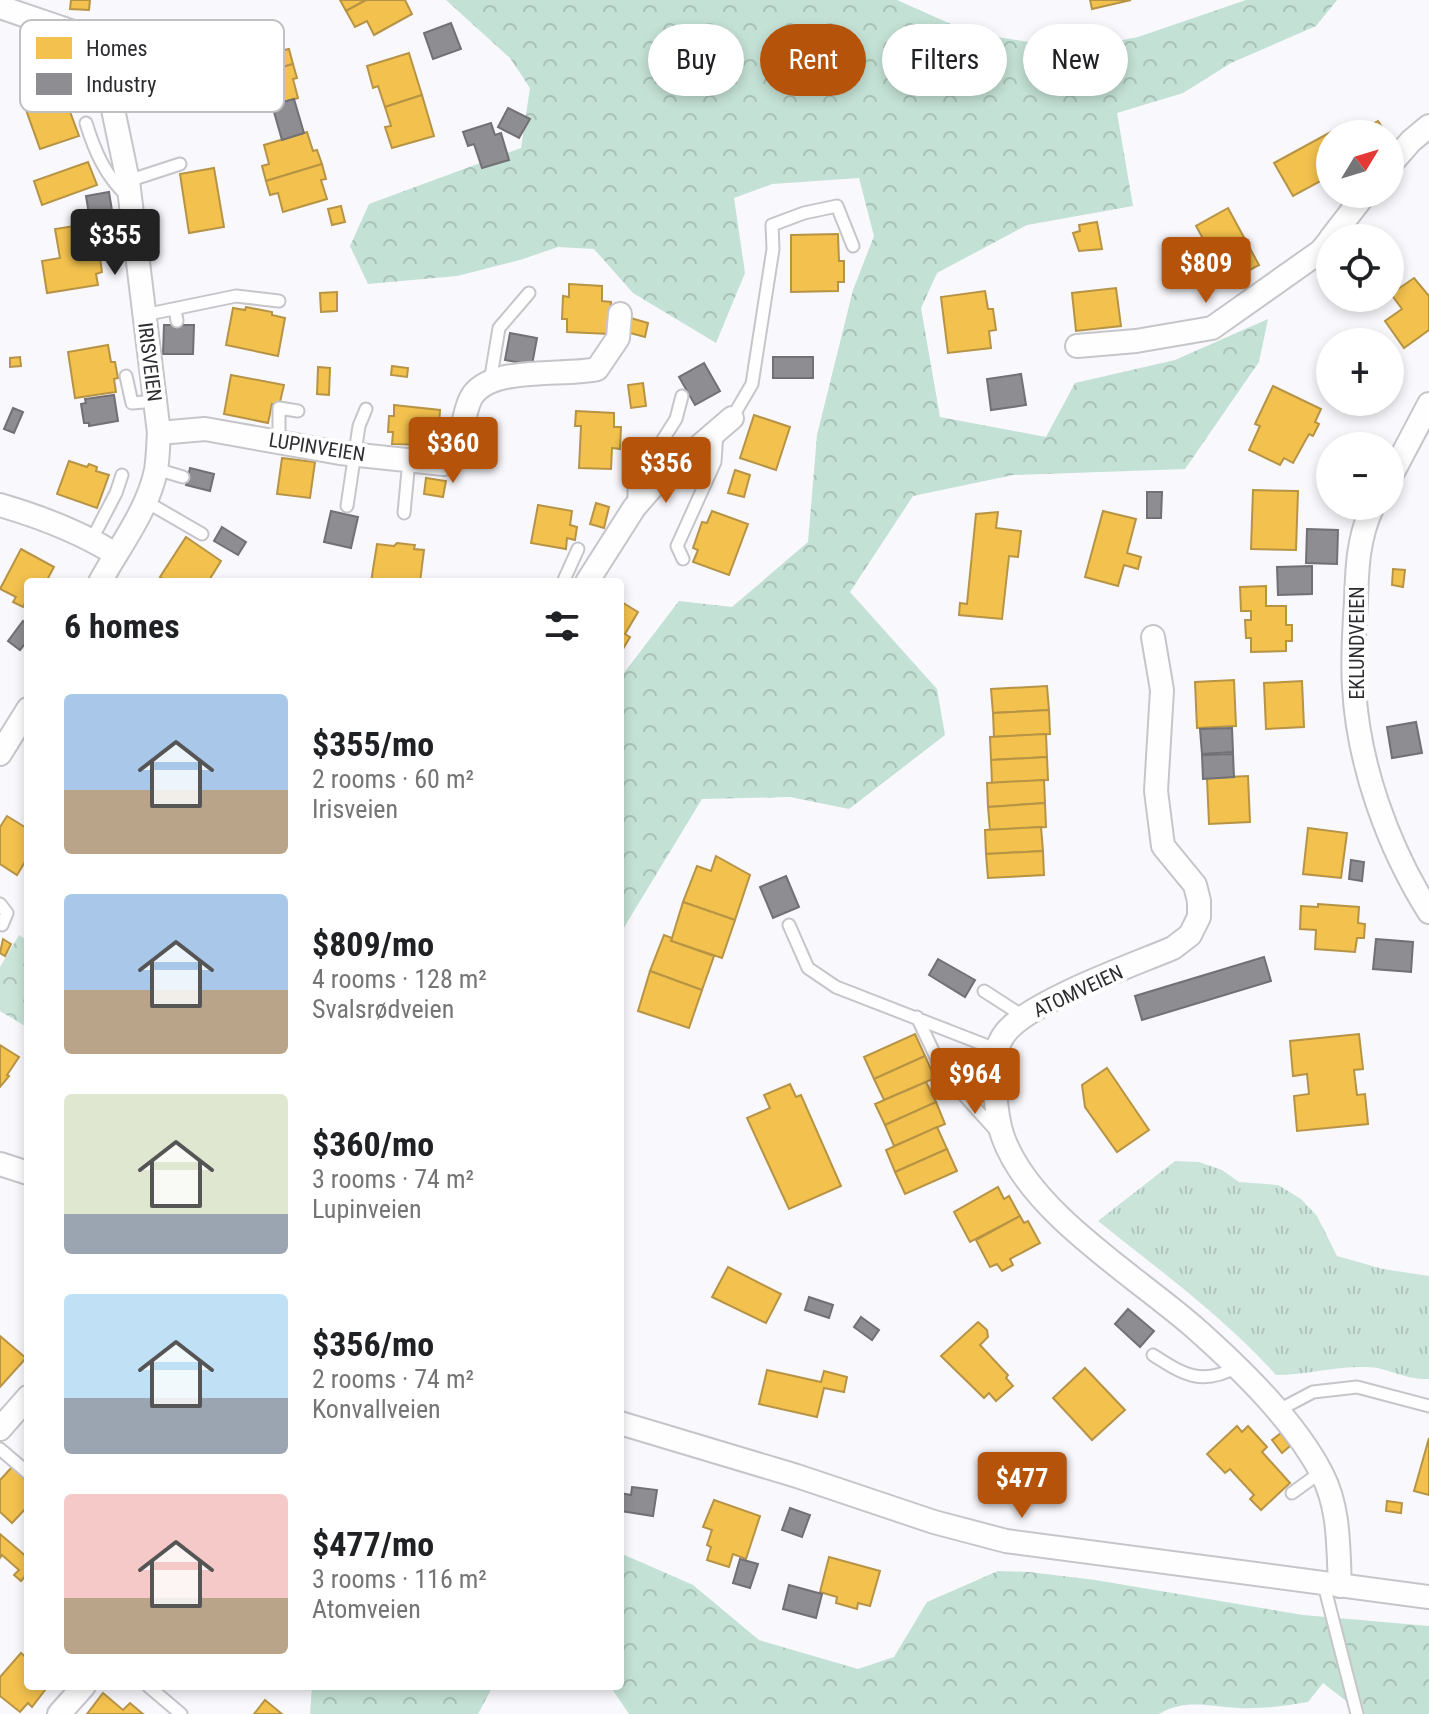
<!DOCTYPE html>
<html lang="en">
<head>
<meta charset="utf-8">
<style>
	:root { --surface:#fff; --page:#f2f2f2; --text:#202124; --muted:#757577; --accent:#b45309 }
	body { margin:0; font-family:"Roboto Condensed",sans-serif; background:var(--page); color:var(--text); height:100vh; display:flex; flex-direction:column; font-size:30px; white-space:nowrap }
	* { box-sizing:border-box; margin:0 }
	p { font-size:26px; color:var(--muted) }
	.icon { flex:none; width:44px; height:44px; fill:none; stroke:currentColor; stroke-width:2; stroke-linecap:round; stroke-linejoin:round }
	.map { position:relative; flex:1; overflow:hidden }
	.panel { position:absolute; left:24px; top:578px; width:600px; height:1112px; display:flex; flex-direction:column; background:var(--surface); border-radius:8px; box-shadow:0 4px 12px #0003 }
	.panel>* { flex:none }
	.hud { position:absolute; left:648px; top:24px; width:660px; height:72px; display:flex; gap:16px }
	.needle { width:52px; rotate:52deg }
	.buttons { position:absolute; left:1316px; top:120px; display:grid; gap:16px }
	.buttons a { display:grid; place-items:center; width:88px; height:88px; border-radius:50%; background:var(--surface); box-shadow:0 4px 12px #0003; font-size:40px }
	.price { position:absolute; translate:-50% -68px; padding:0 18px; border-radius:8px; background:var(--accent); color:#fff; font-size:26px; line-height:52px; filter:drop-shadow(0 2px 4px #0008) }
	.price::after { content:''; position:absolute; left:50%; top:48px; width:24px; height:18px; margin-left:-12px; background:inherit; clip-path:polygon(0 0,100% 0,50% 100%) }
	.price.selected { background:#222; color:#fff }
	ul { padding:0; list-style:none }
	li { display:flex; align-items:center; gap:24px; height:200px; padding:0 40px }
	li span { display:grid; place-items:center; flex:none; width:224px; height:160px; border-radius:8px; color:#555 }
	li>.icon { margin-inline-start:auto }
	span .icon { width:96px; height:96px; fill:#fffc; stroke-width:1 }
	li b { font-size:34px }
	h2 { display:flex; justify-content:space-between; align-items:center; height:96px; padding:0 40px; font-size:34px }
	.tag { padding:0 28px; border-radius:36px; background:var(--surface); box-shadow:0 4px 12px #0003; font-size:28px; line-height:72px }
	.tag.selected { background:var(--accent); color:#fff }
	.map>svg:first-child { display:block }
	.grass { fill:url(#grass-tufts) }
	.forest { fill:url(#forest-crowns) }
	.park { fill:url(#park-crowns) }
	.homes { fill:#f2c14e; stroke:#b79445; stroke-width:2 }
	.industry { fill:#8d8d92; stroke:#707075; stroke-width:2 }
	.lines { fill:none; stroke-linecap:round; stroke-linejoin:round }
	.service-casing { stroke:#c6c5ca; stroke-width:15 }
	.minor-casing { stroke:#c6c5ca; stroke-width:26 }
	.service { stroke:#fefeff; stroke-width:11 }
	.minor { stroke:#fefeff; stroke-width:22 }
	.labels { text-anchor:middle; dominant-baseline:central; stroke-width:8; stroke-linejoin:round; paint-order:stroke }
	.street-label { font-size:20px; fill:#2d2c31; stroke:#fff }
	.key { fill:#fff; stroke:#c0c0c1; stroke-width:2 }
	.key-label { font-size:22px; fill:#2d2c31 }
</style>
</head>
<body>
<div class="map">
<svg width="1429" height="1714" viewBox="0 0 1429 1714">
	<defs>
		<pattern id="grass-tufts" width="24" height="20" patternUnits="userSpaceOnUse" patternTransform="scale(2)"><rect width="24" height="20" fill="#cae4da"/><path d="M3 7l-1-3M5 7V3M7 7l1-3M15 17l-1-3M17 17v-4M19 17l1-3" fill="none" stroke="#aec4bc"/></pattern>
		<pattern id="forest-crowns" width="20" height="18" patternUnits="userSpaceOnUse" patternTransform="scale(2)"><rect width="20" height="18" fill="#c4e1d5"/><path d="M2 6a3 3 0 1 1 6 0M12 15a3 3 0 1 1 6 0" fill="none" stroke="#a9c1b7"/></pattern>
		<pattern id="park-crowns" width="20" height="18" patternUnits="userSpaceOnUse" patternTransform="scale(2)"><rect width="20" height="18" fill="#cae4da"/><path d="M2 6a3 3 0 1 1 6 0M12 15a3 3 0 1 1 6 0" fill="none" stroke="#aec4bc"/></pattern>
	</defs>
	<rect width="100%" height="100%" fill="#f8f8fd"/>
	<!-- grass -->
	<path class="grass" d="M1175,1161l24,1 23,8 17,12 39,3 23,14 16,17 20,40 46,13 46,7v103c-26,1 -41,-12 -63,-12 -30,-1 -60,8 -90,8 -52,-58 -117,-105 -178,-154z"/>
	<!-- forest -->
	<g class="forest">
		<path d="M446,0h451l74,33 104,16 63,-12 108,-37h91l-21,26 -85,37 -48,30 -66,20 16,93 -106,19 -90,48 -16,35 19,109 106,20 29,-54 100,-23 93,-41 -9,43 -74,107 -172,6 -100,21 -63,96 87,97 8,46 -96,74 -59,-12 -88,2 -82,135v-256l59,-77 53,6 76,-65 9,-107 36,-145 21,-54 -15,-58 -87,6 -38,14 11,75 -29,70 -83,-50 -39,-44 -36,-2 -38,13 -63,16 -89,8 -18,-38 19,-42 152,-56 9,-60 -20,-30z"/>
		<path d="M620,1553l73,32 66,55 99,29 36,-12 33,-55 71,-31 31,1 66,8 208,35 126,11v88h-66l-40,-31 -15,19c-23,4 -46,7 -69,6 -29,-1 -53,-10 -80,6h-530l-19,-28h10z"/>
		<path d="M312,1686h181l-15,28h-168z"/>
	</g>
	<!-- park -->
	<path class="park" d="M19,935l9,6v87l-28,-17v-44z"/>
	<!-- homes -->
	<g class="homes">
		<path d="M71,0h19l-1,10 -19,-1z"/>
		<path d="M340,0h26l-20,11z"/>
		<path d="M366,0h39l7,14 -38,21 -7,-14 -12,6 -9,-16z"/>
		<path d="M1090,0h41l-39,9z"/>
		<path d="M279,32l5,18 5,-1 4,15 -57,16 -4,-14 8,-3 -5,-19z"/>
		<path d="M409,53l13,42 -37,12 -7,-21 -5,2 -6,-22z"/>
		<path d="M293,64l4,14 -4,1 5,19 -44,13 -6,-20 -8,3 -4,-14z"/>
		<path d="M63,93l16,43 -39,13 -15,-42z"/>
		<path d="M422,95l12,41 -42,12 -7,-21 6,-1 -6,-19z"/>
		<path d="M1378,121l8,12 -19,1 -3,-5z"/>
		<path d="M1338,128l4,6h-12v42l-37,20 -19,-33z"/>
		<path d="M307,132l6,19 4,-1 5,14 -56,17 -4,-15 7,-2 -5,-19z"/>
		<path d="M88,162l9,23 -55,20 -8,-24z"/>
		<path d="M322,164l4,15 -5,1 6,19 -44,13 -5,-19 -8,2 -4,-14z"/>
		<path d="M214,168l10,59 -35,6 -9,-59z"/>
		<path d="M341,206l4,16 -13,3 -4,-16z"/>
		<path d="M1228,208l31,57 -32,17 -31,-56z"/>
		<path d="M1097,222l5,27 -23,2 -6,-18 7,-2 -1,-6z"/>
		<path d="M88,224l6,34 6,-1 2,15 -6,2 2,11 -51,8 -5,-32 18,-3 -5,-29z"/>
		<path d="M838,234l1,27h5v21h-6v9l-47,1v-57z"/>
		<path d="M1414,278l15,18v34l-25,18 -19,-27 17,-12 -11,-15z"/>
		<path d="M569,284l33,2v15l9,1 -2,32 -42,-2v-13h-5l1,-23 6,1z"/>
		<path d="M1116,288l5,38 -45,5 -4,-38z"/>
		<path d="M985,291l3,18h5l3,21 -7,1 2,17 -43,5 -7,-56z"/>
		<path d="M337,292v19l-16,1 -1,-19z"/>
		<path d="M246,307l26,5v3l13,3 -7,38 -52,-11 7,-37 12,2z"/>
		<path d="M627,317l21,6 -3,14 -22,-6z"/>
		<path d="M108,345l3,17h4l3,16 -4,1 2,13 -41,6 -7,-46z"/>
		<path d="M20,357l1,9 -11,1v-9z"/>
		<path d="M392,366l16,2 -1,9 -16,-2z"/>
		<path d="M318,367l12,1 -1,27 -12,-1z"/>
		<path d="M231,375l53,10 -5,21 -7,-2 -4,19 -44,-9z"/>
		<path d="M643,383l3,23 -15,2 -3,-23z"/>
		<path d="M1273,386l48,23 -6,13 4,2 -6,12 -4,-2 -16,29 -9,-5 -4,7 -31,-15 11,-24 -5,-2z"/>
		<path d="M394,405l46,5 -2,33h-10v2l-36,-1 1,-12h-5l1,-16h5z"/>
		<path d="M576,411l38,2v14h7l-1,22 -8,-1 -1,21 -32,-1 2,-42h-6z"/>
		<path d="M754,415l36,12 -14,43 -36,-12z"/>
		<path d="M282,458l33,4 -5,36 -33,-4z"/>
		<path d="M69,461l18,6 2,-3 8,3 -1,4 13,4 -12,33 -40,-14z"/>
		<path d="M735,470l15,5 -6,22 -16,-4z"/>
		<path d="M426,478l20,3 -3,16 -19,-3z"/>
		<path d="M1253,490l45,1 -2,59 -45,-1z"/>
		<path d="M596,503l13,4 -5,21 -14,-4z"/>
		<path d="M538,505l34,6 -2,14 7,2 -2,13 -8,-2 -1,11 -35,-6z"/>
		<path d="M712,511l36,13 -19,51 -36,-13 5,-12 -5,-2 9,-26 5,1z"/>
		<path d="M1103,511l33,8 -9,34 14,4 -3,12 -14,-4 -6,21 -33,-9z"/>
		<path d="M998,512l-2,16 25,3 -3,26 -9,-1 -7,63 -43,-4 1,-12 7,1 9,-90z"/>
		<path d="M186,537l35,24 -13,21 -6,-3 -2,3h-32l-8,-5z"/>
		<path d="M397,543l18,2 -1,4 10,1 -4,32h-49l6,-38 17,2z"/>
		<path d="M21,549l33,18 -8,15h-18v22l-3,-1 -2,4 -10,-5 3,-5 -16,-8z"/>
		<path d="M1393,569l12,1 -2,17 -11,-2z"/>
		<path d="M1266,586v20h20v19h6v16h-6v10l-35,1v-14h-5l-1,-18h6v-9h-10l-1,-24z"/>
		<path d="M620,601l18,11 -13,22 5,3 -10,17z"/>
		<path d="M1234,680l2,46 -39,2 -2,-46z"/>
		<path d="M1302,681l2,46 -38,2 -2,-46z"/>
		<path d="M1047,686l2,24 -56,3 -2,-24z"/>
		<path d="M1049,710l1,24 -56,3 -1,-24z"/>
		<path d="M1046,734l1,23 -56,3 -1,-23z"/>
		<path d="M1047,757l1,23 -56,3 -1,-23z"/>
		<path d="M1248,776l2,46 -41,2 -2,-46z"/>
		<path d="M1044,780l1,23 -57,4 -1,-24z"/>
		<path d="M1045,803l1,24 -56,3 -2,-23z"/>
		<path d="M7,816l21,13v28l-11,18 -17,-11v-37z"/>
		<path d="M1041,827l2,24 -57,3 -1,-24z"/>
		<path d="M1308,828l39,5 -6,45 -38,-4z"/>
		<path d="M1043,851l1,24 -56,3 -2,-24z"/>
		<path d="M716,856l34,19 -15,45 -52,-18 14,-36 14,5z"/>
		<path d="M683,902l52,18 -13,38 -51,-17z"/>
		<path d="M1318,904l41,3 -1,16 7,1 -1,14h-7l-2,14 -40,-3 1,-19 -16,-1 1,-23 17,1z"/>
		<path d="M664,935l8,3 -1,3 43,15 -12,34 -52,-19z"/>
		<path d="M3,939l8,5 -6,12 -5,-3z"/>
		<path d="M650,971l52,19 -13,38 -51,-17z"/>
		<path d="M915,1034l10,22 -51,23 -10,-22z"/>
		<path d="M1359,1034l4,35 -9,1 3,25 8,-1 3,30 -71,7 -3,-35 15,-2 -2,-20 -14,2 -3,-35z"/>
		<path d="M0,1045l19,12 -12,18 2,1 -9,11z"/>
		<path d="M925,1056l10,22 -51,22 -10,-21z"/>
		<path d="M1107,1068l42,62 -32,22 -32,-45 -3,-22z"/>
		<path d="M926,1082l10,20 -51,23 -10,-21z"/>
		<path d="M790,1084l6,13 5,-2 40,91 -52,23 -42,-91 23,-10 -6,-13z"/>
		<path d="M936,1102l9,22 -51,22 -9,-21z"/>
		<path d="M937,1127l10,22 -52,23 -9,-22z"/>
		<path d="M947,1149l10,22 -52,23 -10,-22z"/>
		<path d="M998,1187l6,12 5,-3 11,20 -50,26 -16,-30z"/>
		<path d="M1020,1216l4,7 4,-2 12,22 -30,16 3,6 -11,6 -5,-7 -7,3 -14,-27z"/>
		<path d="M728,1267l53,27 -15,29 -54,-26z"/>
		<path d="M978,1322l9,8 1,7 -8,8 28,30 -2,3 7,8 -17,15 -7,-8 -5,5 -43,-42z"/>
		<path d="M0,1336l26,22 -26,29z"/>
		<path d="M1085,1368l40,42 -33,30 -39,-42z"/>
		<path d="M767,1370l54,12 3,-11 23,6 -3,15 -20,-4 -7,29 -58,-13z"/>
		<path d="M1237,1426l5,6 6,-6 19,21 -5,5 28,31 -29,27 -11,-11 4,-4 -24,-26 -5,4 -18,-19z"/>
		<path d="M1281,1433l9,13 -8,7 -10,-13z"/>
		<path d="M1429,1438v57l-15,-4z"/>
		<path d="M12,1467l16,15v24l-16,17 -12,-11v-32z"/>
		<path d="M714,1500l46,16 -14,43 -13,-5 -4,13 -22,-7 4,-13 -4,-2 5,-15 -9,-3z"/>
		<path d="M1387,1501l15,2 -1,10 -15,-2z"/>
		<path d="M0,1534l28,24v15l-7,8 -7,-6 5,-5 -17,-15 -2,3z"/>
		<path d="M829,1557l51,14 -10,35 -12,-3 -1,6 -21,-6 1,-6 -17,-5z"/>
		<path d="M21,1653l7,6v27h14l3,4 -13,17 -4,-4 -8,9 -20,-16v-19z"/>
		<path d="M103,1693l20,17 7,-7 13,11h-56z"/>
		<path d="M265,1700l17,14h-28z"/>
	</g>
	<!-- industry -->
	<g class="industry">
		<path d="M451,23l10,26 -28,10 -9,-26z"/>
		<path d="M294,99l10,34 -22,7 -10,-35z"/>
		<path d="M508,108l22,11 -11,19 -21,-11z"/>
		<path d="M491,123l4,12 6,-2 8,27 -27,8 -8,-24 -6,2 -5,-14z"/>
		<path d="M109,192l5,31 -23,4 -5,-31z"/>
		<path d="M164,325h30l-1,29h-30z"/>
		<path d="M510,333l27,5 -5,27 -27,-5z"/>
		<rect x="773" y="357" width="40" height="21"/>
		<path d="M704,363l16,28 -25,14 -16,-28z"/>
		<path d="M1021,374l5,31 -35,5 -4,-31z"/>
		<path d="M114,395l4,26 -29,5v-3h-5l-3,-19 5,-1 -1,-4z"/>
		<path d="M13,408l10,4 -9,21 -10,-4z"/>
		<path d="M190,468l24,6 -4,17 -24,-6z"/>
		<path d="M1147,492h15l-1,26h-14z"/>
		<path d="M331,511l27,6 -7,31 -27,-6z"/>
		<path d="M222,527l24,15 -8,13 -24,-14z"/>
		<path d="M1307,529l31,1 -1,34 -31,-1z"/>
		<path d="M1312,566v28l-34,1 -1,-28z"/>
		<path d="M23,621l5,4v15l-8,10 -12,-9z"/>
		<path d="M1416,722l6,31 -30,5 -5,-31z"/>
		<path d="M1232,728l1,24 -31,2 -2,-25z"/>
		<path d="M1233,754l1,23 -31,2 -1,-24z"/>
		<path d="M1351,860l13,2 -2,19 -13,-2z"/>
		<path d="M786,876l13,31 -26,11 -13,-31z"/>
		<path d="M1376,939l37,3 -2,30 -38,-3z"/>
		<path d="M1264,957l7,24 -129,39 -7,-24z"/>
		<path d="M938,959l37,21 -10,17 -36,-22z"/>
		<path d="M809,1297l24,8 -4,13 -24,-8z"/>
		<path d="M1128,1309l26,22 -14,16 -25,-23z"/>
		<path d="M861,1317l18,13 -7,10 -18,-13z"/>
		<path d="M632,1487l25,3 -4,26 -33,-5v-18l11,2z"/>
		<path d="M790,1508l20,7 -8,22 -20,-7z"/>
		<path d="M740,1559l18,5 -8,24 -17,-5z"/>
		<path d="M789,1585l33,9 -6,24 -33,-9z"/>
	</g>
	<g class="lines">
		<!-- service casing -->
		<g class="service-casing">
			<g id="service">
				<path d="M105,71l29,-5"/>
				<path d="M86,123c9,29 19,52 41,73"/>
				<path d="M128,181l52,-17"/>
				<path d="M175,309l2,12"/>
				<path d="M144,315l92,-19 43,5"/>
				<path d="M126,376l6,27 23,-2"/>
				<path d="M490,382l9,-54 30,-35"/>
				<path d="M732,418l20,-34 21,-135 -1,-24 32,-12 33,-7 16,40"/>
				<path d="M279,442v-34l19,3"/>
				<path d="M156,469l27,8"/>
				<path d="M145,501l57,33"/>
				<path d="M634,503v-18l42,-66 6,-23"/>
				<path d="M347,506l12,-80 7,-17"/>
				<path d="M404,513l5,-53"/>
				<path d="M92,539l24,-46 6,-18"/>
				<path d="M683,559l-6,-13 38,-84 2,-30"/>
				<path d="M563,582l15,-33"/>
				<path d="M0,904l7,9 -5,12"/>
				<path d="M789,925l19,43 28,19 162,63"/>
				<path d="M984,991l39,25"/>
				<path d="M917,1017l26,55 54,60"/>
				<path d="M1153,1355c31,20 49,31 84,12"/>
				<path d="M1277,1411l36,-19 44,-5 72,19"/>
				<path d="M0,1449l28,24"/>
				<path d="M1292,1493l29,-21"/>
				<path d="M1324,1585l33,129"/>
				<path d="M148,1686l33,28"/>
			</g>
		</g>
		<!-- minor casing -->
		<g class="minor-casing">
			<g id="minor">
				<path d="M0,7l88,30 17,34 23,110 31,252c-1,12 -1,25 -3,37 -8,40 -37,77 -56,112"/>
				<path d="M1390,165l21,-24 18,-15"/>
				<path d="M1331,238l34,-44"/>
				<path d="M1077,346l59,-5 76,-13 109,-77 9,-11"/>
				<path d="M159,433l46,-4 135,24 104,11 14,-9c3,-18 5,-39 12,-55 16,-36 94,-23 127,-31l21,-31 2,-24"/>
				<path d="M1390,478l39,-74"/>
				<path d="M0,505c41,12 79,26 115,49"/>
				<path d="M1373,506c-15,31 -16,62 -17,95 -2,29 -4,58 -2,86 4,77 34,160 75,225"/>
				<path d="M587,582l47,-74 19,-22 79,-68"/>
				<path d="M1153,637l9,53 -6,101 7,55 32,39 4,16v16l-9,18 -17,13c-40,17 -142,53 -167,84 -13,16 -13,38 -11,58 1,15 3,33 8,47 27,76 133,139 192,191 45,40 99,92 127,146 18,35 16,74 18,112"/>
				<path d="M0,754l28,-45"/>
				<path d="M0,1164l28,9"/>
				<path d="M620,1423l177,53 137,46 72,19 423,56"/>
				<path d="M0,1429l28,-32"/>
				<path d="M59,1714l25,-28"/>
			</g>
		</g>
		<!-- service -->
		<use href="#service" class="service"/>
		<!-- minor -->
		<use href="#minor" class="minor"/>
	</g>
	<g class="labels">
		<!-- street labels -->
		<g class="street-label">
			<text transform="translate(150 362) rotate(83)">IRISVEIEN</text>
			<text transform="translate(317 447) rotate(9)">LUPINVEIEN</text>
			<text transform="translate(1357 643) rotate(-90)">EKLUNDVEIEN</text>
			<text transform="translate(1078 991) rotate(-25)">ATOMVEIEN</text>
		</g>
	</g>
	<!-- legend -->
	<rect x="20" y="20" width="264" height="92" rx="12" class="key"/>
	<rect x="36" y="37" width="36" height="22" fill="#f2c14e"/>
	<rect x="36" y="73" width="36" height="22" fill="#8d8d92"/>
	<g class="key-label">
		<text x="86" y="56">Homes</text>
		<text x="86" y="92">Industry</text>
	</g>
</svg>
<div class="buttons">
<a><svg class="needle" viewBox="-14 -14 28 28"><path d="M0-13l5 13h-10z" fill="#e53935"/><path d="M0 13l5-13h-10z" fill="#757577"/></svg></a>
<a><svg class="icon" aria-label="locate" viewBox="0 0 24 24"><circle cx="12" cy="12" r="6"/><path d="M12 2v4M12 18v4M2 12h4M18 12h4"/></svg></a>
<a>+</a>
<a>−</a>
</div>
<b class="price selected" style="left:115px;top:277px">$355</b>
<b class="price" style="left:1206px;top:305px">$809</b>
<b class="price" style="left:453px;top:485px">$360</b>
<b class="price" style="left:666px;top:505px">$356</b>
<b class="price" style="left:975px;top:1116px">$964</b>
<b class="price" style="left:1022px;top:1520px">$477</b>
<div class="hud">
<a class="tag">Buy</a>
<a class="tag selected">Rent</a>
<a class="tag">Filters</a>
<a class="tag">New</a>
</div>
<section class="panel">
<h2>6 homes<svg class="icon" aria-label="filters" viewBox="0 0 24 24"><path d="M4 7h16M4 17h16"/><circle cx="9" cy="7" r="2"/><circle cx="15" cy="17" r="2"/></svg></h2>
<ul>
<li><span style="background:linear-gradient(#a9c7e8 60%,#b9a48a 0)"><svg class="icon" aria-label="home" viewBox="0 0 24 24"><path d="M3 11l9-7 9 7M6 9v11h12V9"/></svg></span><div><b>$355/mo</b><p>2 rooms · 60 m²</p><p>Irisveien</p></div></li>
<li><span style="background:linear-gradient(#a9c7e8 60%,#b9a48a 0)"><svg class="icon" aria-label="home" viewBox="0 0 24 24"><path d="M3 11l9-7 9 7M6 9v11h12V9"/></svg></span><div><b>$809/mo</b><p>4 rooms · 128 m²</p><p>Svalsrødveien</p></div></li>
<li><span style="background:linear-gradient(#dfe7d0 75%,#9aa5b1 0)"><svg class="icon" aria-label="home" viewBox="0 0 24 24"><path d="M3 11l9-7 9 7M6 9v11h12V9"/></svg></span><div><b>$360/mo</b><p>3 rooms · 74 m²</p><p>Lupinveien</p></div></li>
<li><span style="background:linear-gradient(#bfe0f5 65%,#9aa5b1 0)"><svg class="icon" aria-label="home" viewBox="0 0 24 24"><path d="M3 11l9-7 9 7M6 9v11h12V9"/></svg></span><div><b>$356/mo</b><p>2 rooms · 74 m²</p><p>Konvallveien</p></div></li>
<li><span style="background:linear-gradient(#f6c9c9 65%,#b9a48a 0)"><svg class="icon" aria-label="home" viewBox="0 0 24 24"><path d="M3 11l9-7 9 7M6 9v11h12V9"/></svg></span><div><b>$477/mo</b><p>3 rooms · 116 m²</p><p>Atomveien</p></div></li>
</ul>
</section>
</div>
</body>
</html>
